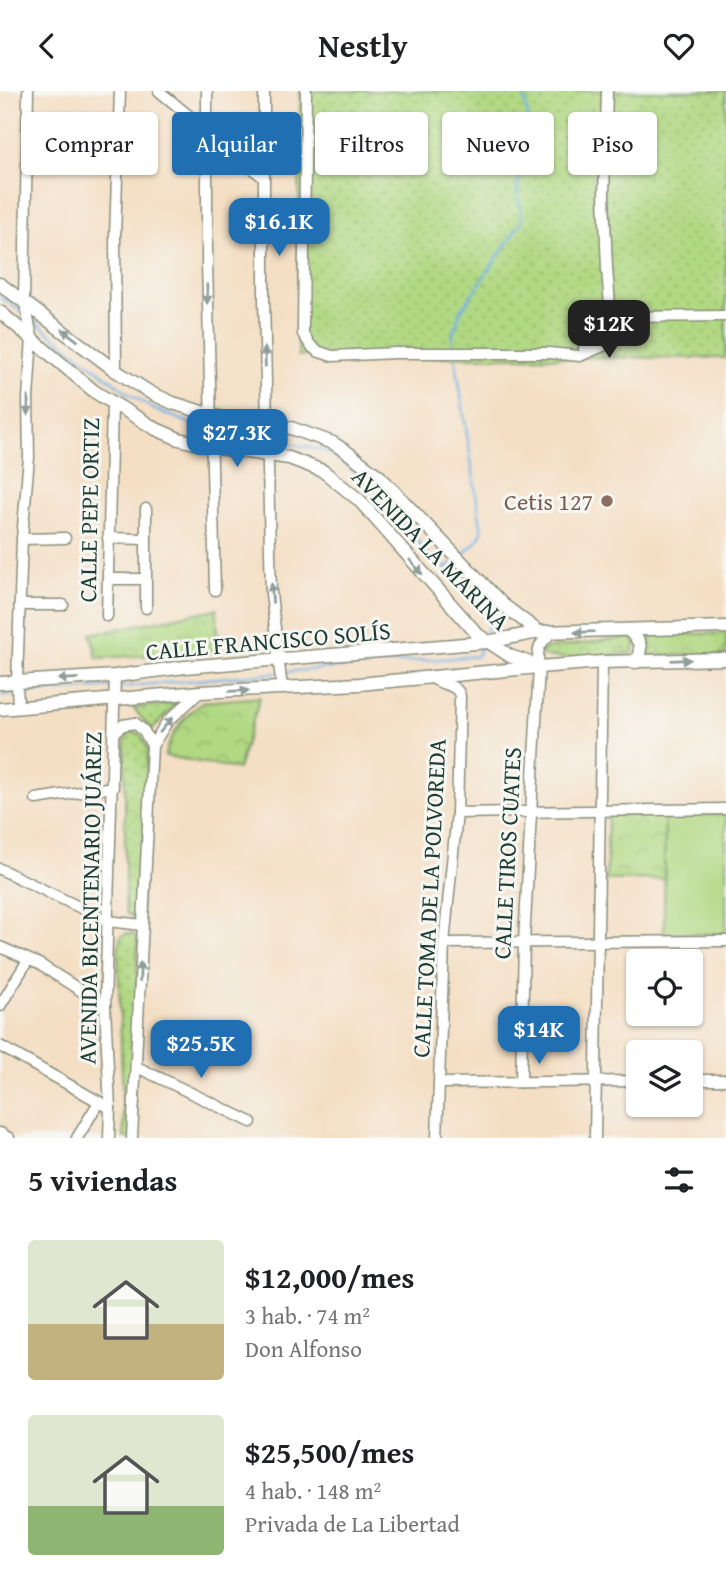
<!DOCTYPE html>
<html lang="es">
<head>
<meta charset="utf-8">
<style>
	:root { --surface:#fff; --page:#f6f6f6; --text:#202124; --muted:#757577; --accent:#1f6fb2 }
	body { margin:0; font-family:"Gentium Book Plus",serif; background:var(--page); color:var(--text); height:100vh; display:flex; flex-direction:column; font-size:26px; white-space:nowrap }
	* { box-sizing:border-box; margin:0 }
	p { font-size:23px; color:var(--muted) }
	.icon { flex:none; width:38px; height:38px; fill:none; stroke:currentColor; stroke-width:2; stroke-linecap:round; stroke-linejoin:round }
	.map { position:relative; height:1047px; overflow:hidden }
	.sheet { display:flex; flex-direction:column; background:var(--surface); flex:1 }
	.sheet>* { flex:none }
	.top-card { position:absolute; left:21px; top:21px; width:684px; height:63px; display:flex; gap:14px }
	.fabs { position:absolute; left:626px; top:858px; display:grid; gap:14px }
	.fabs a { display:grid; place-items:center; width:77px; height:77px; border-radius:7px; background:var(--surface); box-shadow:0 2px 5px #0004; font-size:35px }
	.price { position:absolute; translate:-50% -60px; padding:0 16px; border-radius:14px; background:var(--accent); color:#fff; font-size:23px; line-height:46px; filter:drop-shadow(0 2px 4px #0008) }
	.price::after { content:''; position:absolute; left:50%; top:42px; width:21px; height:16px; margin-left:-10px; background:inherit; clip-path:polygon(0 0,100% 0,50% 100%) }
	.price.selected { background:#222; color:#fff }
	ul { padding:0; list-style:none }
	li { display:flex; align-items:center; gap:21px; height:175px; padding:0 28px }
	li span { display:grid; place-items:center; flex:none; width:196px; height:140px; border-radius:7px; color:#555 }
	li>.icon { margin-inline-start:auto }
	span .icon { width:84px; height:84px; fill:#fffc; stroke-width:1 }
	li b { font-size:30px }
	h2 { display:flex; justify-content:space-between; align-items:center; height:84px; padding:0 28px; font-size:30px }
	.tag { padding:0 24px; border-radius:7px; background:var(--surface); box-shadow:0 2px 5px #0004; font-size:24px; line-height:63px }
	.tag.selected { background:var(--accent); color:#fff }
	header { display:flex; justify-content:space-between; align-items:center; height:91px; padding:0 28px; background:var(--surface); font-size:32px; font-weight:700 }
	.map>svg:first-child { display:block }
	.grass { fill:url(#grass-dots); stroke:#688a5b; stroke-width:2 }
	.park { fill:url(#park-crowns); stroke:#688a5b; stroke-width:2 }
	.pitch { fill:#b1d882; stroke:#688a5b; stroke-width:2 }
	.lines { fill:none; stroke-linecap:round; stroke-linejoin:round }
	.stream { stroke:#71b0e4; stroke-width:2.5 }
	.minor-casing { stroke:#8a8e7c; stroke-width:13 }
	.major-casing { stroke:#8a8e7c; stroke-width:15 }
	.minor { stroke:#fff; stroke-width:10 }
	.major { stroke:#fff; stroke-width:12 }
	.oneway { fill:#8f9e9a }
	.education-dot { fill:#8d6e63; stroke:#f6f6f2; stroke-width:2.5 }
	.labels { text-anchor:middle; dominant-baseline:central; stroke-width:6; stroke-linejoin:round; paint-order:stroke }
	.education-label { font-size:24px; fill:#785e54; stroke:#f6f6f2; text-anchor:end }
	.street-label { font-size:24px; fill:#1f3d34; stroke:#f6f6f2 }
</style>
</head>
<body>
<header><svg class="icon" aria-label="back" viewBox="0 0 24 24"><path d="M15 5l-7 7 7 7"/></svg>Nestly<svg class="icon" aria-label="heart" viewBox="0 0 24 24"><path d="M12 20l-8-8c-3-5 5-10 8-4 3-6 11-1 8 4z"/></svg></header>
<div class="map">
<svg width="726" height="1047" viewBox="0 0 726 1047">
	<defs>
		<pattern id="grass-dots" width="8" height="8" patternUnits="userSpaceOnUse" patternTransform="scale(1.75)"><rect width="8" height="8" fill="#b1d882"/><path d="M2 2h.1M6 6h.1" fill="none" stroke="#98ba71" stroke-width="1.8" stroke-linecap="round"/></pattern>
		<pattern id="park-crowns" width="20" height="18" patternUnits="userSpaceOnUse" patternTransform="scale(1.75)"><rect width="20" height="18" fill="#b1d882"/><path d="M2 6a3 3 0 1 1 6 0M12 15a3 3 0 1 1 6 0" fill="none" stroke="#98ba71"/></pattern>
	</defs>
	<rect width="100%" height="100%" fill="#f6f6f2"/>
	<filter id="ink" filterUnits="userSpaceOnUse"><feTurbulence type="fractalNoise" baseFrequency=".0143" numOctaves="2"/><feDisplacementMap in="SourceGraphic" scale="14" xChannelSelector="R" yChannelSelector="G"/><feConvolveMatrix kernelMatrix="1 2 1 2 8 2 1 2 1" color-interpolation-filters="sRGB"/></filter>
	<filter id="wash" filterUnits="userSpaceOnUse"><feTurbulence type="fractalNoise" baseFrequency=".00686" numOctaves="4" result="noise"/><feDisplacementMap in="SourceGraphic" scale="28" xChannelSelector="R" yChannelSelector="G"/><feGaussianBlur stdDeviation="1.57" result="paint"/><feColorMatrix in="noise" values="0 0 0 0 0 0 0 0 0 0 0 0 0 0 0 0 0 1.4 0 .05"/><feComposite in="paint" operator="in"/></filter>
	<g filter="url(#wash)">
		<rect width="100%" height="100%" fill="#f4dfc4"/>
		<!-- grass -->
		<g class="grass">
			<path d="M300,0h426v267l-428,-2z"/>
			<path d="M177,612l-25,27 -19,-22z"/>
			<path d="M136,641l5,3 7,14 -7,166 -6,3 -9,-5 -1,-12v-160l3,-8z"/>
			<path d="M131,842l7,5 -5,200h-9l-6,-187c1,-10 1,-18 13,-18z"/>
		</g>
		<!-- park -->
		<g class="park">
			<path d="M217,518l1,43 -121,6 -6,-24z"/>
			<path d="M726,542v22h-78l3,-13 -5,-7z"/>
			<path d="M630,546l6,6 -3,10 -58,6 -33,-3v-7z"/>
			<path d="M260,606l-22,72 -73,-13c6,-23 18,-39 37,-54z"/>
			<path d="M665,723l-1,65 -58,1 2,-65z"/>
		</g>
		<!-- pitch -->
		<path class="pitch" d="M665,723l61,1v119h-62z"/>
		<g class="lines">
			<!-- stream -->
			<g class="stream">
				<path d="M0,206l23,15"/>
				<path d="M31,228l96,73 26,17 55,21"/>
				<path d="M454,258l-2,-11 8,-26 62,-91 -5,-30 12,-68 -6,-32"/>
				<path d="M455,265l27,176 -5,9 -16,15"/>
				<path d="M214,340l49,9"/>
				<path d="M269,349l54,10 23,14 36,31 51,66 14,8 9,-9"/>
				<path d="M447,478l43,52 -5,15"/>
				<path d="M282,581l195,-16 4,-11"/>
				<path d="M119,596l157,-14"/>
				<path d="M21,602l91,-6"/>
				<path d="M0,604l14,-1"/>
			</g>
		</g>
	</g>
	<g filter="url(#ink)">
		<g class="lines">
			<!-- minor casing -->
			<g class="minor-casing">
				<g id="minor">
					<path d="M159,0l104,86"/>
					<path d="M207,0v170l8,329"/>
					<path d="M264,0v207l7,296 11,95"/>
					<path d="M306,0l-3,235v8l8,12 6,5 15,5 63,-3h154l31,3 23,-10 17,-21 13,-9"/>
					<path d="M607,0l-3,104 3,74 3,36 14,17"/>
					<path d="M584,257l16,-10 19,-21 107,-1"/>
					<path d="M116,280l-1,-135 5,-145"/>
					<path d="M108,447l37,1"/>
					<path d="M22,448l43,-1"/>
					<path d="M108,488h37"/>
					<path d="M20,514h43"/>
					<path d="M146,517v-99"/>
					<path d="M107,525l5,-212"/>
					<path d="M433,587c8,8 24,5 27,18l-3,117 -13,130 -7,195"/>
					<path d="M18,617l-1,-26 5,-143 7,-82 -1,-58 4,-62 -8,-38 4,-208"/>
					<path d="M114,641l9,-7 12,-2 9,8 8,15"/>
					<path d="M36,708l77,-12"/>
					<path d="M457,722l269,-4"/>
					<path d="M0,778l108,52 34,4"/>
					<path d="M444,852l282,-2"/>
					<path d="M0,856l39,17 66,42"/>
					<path d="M0,915l28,-46"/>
					<path d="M0,955l110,62"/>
					<path d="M137,976l114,55"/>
					<path d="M691,989h35"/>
					<path d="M521,991l3,-140 15,-275c-3,-18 0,-24 14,-35"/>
					<path d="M440,992l199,-2"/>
					<path d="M0,1042l9,5"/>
					<path d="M77,1047l22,-36"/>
					<path d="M109,1047l1,-30 -5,-102 10,-330"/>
					<path d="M132,1047l20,-392 15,-24 33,-30"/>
					<path d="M595,1047l7,-476"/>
				</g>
			</g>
			<!-- major casing -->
			<g class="major-casing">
				<g id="major">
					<path d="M0,193l116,87 35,22 22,10 51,16 67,9 42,15 14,9 32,24 123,128 37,28"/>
					<path d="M0,221l95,80 61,37 23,10 32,8 78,11 34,13 36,29 119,135 32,21 26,9"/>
					<path d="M628,539c13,11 15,17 8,32"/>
					<path d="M0,592l115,-7 70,-9 268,-22 34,-3 52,-10 187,-5"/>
					<path d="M0,618l200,-17 159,-8 180,-17 63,-5 124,-3"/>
				</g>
			</g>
			<!-- minor -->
			<use href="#minor" class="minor"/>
			<!-- major -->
			<use href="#major" class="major"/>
		</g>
		<!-- one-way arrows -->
		<defs><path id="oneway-solid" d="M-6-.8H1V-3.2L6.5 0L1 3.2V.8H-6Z" transform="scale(1.75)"/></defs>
		<g class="oneway">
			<use href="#oneway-solid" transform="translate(207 203) rotate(89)"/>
			<use href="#oneway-solid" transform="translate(70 244) rotate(-143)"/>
			<use href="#oneway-solid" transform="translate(265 266) rotate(-92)"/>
			<use href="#oneway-solid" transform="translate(28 315) rotate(90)"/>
			<use href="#oneway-solid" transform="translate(416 476) rotate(49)"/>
			<use href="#oneway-solid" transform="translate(272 502) rotate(-93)"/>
			<use href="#oneway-solid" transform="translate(584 541) rotate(178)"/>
			<use href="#oneway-solid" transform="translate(681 569) rotate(-2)"/>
			<use href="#oneway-solid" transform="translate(68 588) rotate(177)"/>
			<use href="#oneway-solid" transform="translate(239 600) rotate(-2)"/>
			<use href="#oneway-solid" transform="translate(166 634) rotate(-50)"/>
			<use href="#oneway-solid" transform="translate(140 881) rotate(-88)"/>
		</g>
	</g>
	<!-- markers -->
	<circle class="education-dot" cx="607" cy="410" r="7"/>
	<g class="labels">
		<!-- education labels -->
		<g class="education-label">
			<text x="593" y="410">Cetis 127</text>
		</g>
		<!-- street labels -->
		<g class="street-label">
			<text transform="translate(89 419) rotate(-89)">CALLE PEPE ORTIZ</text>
			<text transform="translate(431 458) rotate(46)">AVENIDA LA MARINA</text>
			<text transform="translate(268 550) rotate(-5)">CALLE FRANCISCO SOLÍS</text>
			<text transform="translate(507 762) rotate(-87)">CALLE TIROS CUATES</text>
			<text transform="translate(90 807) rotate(-89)">AVENIDA BICENTENARIO JUÁREZ</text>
			<text transform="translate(429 807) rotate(-87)">CALLE TOMA DE LA POLVOREDA</text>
		</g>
	</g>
</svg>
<div class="fabs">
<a><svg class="icon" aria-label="locate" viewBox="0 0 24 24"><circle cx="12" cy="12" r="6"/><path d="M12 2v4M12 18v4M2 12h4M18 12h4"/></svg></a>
<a><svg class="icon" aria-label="layers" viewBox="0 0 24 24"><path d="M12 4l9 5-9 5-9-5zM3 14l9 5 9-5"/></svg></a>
</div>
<b class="price" style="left:279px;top:167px">$16.1K</b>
<b class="price selected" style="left:609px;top:269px">$12K</b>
<b class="price" style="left:237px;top:378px">$27.3K</b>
<b class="price" style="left:539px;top:975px">$14K</b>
<b class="price" style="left:201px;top:989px">$25.5K</b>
<div class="top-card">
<a class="tag">Comprar</a>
<a class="tag selected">Alquilar</a>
<a class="tag">Filtros</a>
<a class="tag">Nuevo</a>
<a class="tag">Piso</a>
</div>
</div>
<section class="sheet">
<h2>5 viviendas<svg class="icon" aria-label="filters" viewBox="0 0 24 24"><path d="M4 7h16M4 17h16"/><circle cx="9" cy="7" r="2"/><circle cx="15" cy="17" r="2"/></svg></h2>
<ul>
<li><span style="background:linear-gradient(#dfe7d0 60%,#c2b280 0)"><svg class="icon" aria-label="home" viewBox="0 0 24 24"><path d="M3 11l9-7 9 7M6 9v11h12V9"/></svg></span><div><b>$12,000/mes</b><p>3 hab. · 74 m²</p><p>Don Alfonso</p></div></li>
<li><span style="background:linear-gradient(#dfe7d0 65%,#8fb573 0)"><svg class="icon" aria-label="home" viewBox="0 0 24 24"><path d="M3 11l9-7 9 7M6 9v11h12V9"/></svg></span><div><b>$25,500/mes</b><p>4 hab. · 148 m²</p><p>Privada de La Libertad</p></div></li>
</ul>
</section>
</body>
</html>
